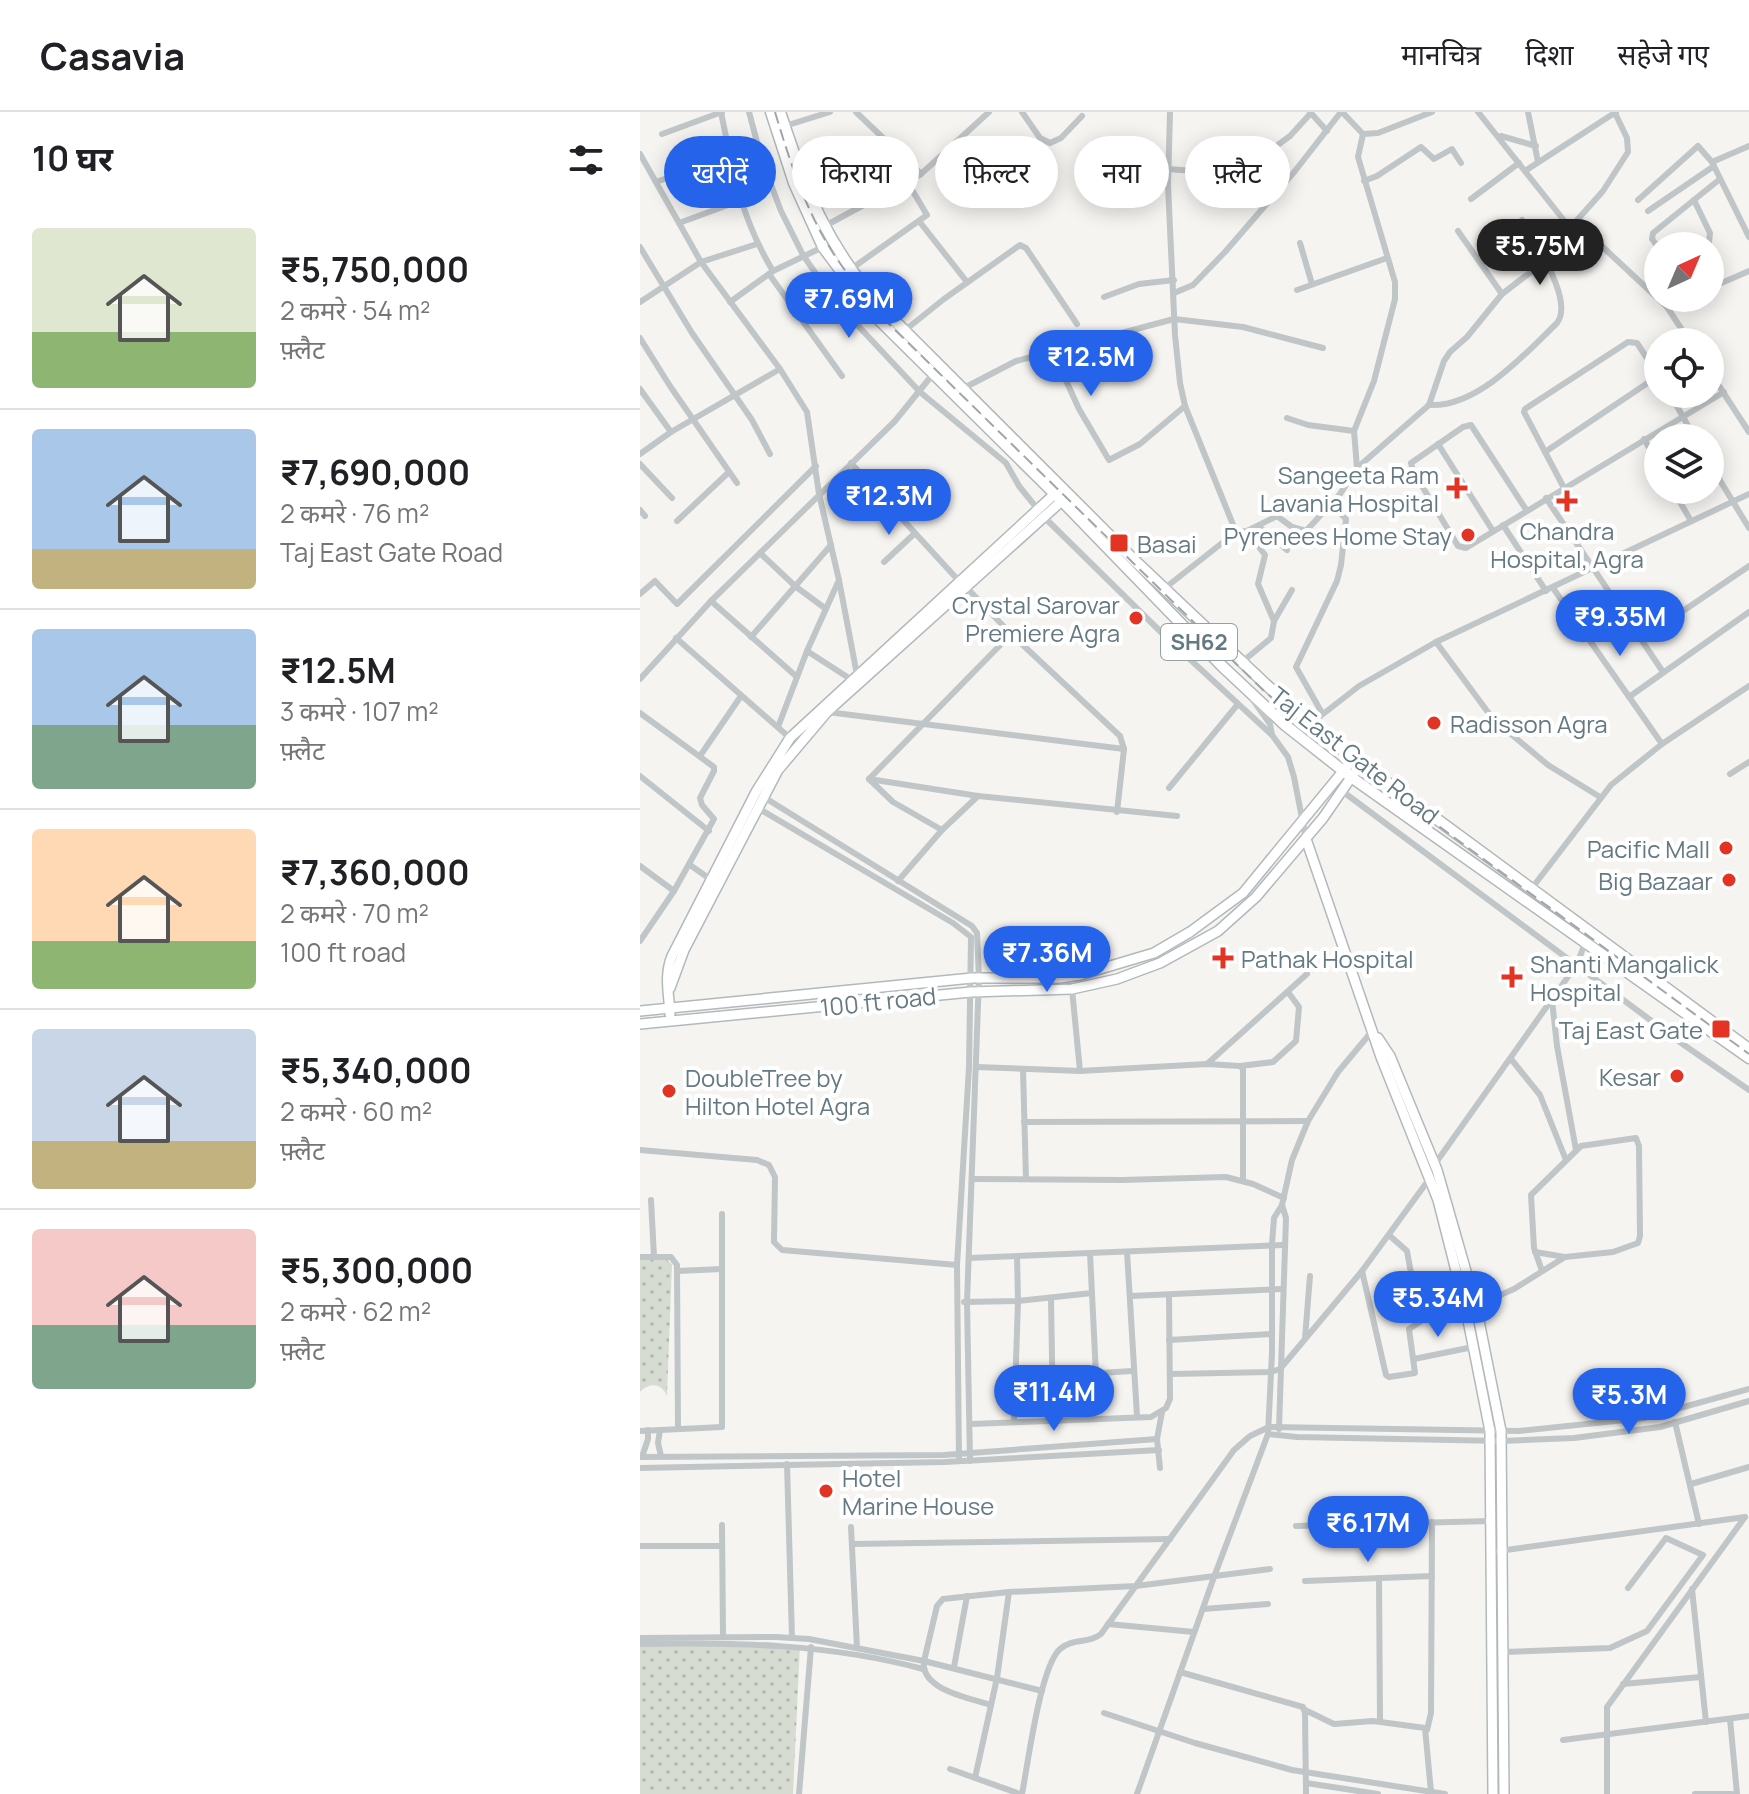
<!DOCTYPE html>
<html lang="hi">
<head>
<meta charset="utf-8">
<style>
	:root { --surface:#fff; --page:#f6f6f6; --text:#202124; --muted:#757577; --line:#e0e0e0; --accent:#2563eb }
	body { margin:0; font-family:Manrope,"Noto Sans Devanagari",sans-serif; background:var(--page); color:var(--text); height:100vh; display:flex; flex-direction:column; font-size:30px; white-space:nowrap }
	* { box-sizing:border-box; margin:0 }
	p { font-size:26px; color:var(--muted) }
	.icon { flex:none; width:44px; height:44px; fill:none; stroke:currentColor; stroke-width:2; stroke-linecap:round; stroke-linejoin:round }
	.map { position:relative; flex:1; overflow:hidden }
	.drawer { display:flex; flex-direction:column; background:var(--surface); width:640px }
	.drawer>* { flex:none }
	.guide { position:absolute; left:24px; top:24px; width:760px; height:72px; display:flex; gap:16px }
	.needle { width:52px; rotate:44deg }
	.controls { position:absolute; left:1004px; top:120px; display:grid; gap:16px }
	.controls a { display:grid; place-items:center; width:80px; height:80px; border-radius:50%; background:var(--surface); box-shadow:0 4px 20px #0003; font-size:40px }
	.price { position:absolute; translate:-50% -68px; padding:0 18px; border-radius:28px; background:var(--accent); color:#fff; font-size:26px; line-height:52px; filter:drop-shadow(0 2px 4px #0008) }
	.price::after { content:''; position:absolute; left:50%; top:48px; width:24px; height:18px; margin-left:-12px; background:inherit; clip-path:polygon(0 0,100% 0,50% 100%) }
	.price.active { background:#222; color:#fff }
	ul { padding:0; list-style:none }
	li { display:flex; align-items:center; gap:24px; height:200px; padding:0 32px }
	li+li { border-top:2px solid var(--line) }
	li span { display:grid; place-items:center; flex:none; width:224px; height:160px; border-radius:8px; color:#555 }
	li>.icon { margin-inline-start:auto }
	span .icon { width:96px; height:96px; fill:#fffc; stroke-width:1 }
	li b { font-size:34px }
	h2 { display:flex; justify-content:space-between; align-items:center; height:96px; padding:0 32px; font-size:34px }
	.tag { padding:0 28px; border-radius:36px; background:var(--surface); box-shadow:0 4px 20px #0003; font-size:28px; line-height:72px }
	.tag.active { background:var(--accent); color:#fff }
	header { display:flex; align-items:center; gap:48px; box-sizing:border-box; height:112px; padding:0 40px; background:var(--surface); border-bottom:2px solid var(--line) }
	header strong { font-size:38px }
	nav { display:flex; gap:44px; margin-inline-start:auto; font-size:28px }
	main { display:flex; flex:1; min-height:0 }
	.map>svg:first-child { display:block }
	.park { fill:url(#park-dots) }
	.lines { fill:none; stroke-linecap:round; stroke-linejoin:round }
	.secondary-casing { stroke:#b2b9bc; stroke-width:12 }
	.primary-casing { stroke:#b1b7b9; stroke-width:13 }
	.street { stroke:#c0c5c7; stroke-width:6 }
	.secondary { stroke:#fff; stroke-width:9 }
	.primary { stroke:#fff; stroke-width:10 }
	.rail { stroke:#9fa7ab; stroke-width:2; stroke-dasharray:12 6; stroke-linecap:butt }
	.poi-dot { fill:#e33423; stroke:#fff; stroke-width:3 }
	.labels { text-anchor:middle; dominant-baseline:central; stroke-width:8; stroke-linejoin:round; paint-order:stroke }
	.shield { fill:#fff; stroke:#92a1a8; stroke-width:2 }
	.shield-label { font-size:22px; font-weight:bold; fill:#647982 }
	.poi-label { font-size:24px; fill:#647982; stroke:#fff; text-anchor:end }
	.street-label { font-size:24px; fill:#647982; stroke:#fff }
</style>
</head>
<body>
<header>
<strong>Casavia</strong>
<nav><a>मानचित्र</a><a>दिशा</a><a>सहेजे गए</a></nav>
</header>
<main>
<section class="drawer">
<h2>10 घर<svg class="icon" aria-label="filters" viewBox="0 0 24 24"><path d="M4 7h16M4 17h16"/><circle cx="9" cy="7" r="2"/><circle cx="15" cy="17" r="2"/></svg></h2>
<ul>
<li><span style="background:linear-gradient(#dfe7d0 65%,#8fb573 0)"><svg class="icon" aria-label="home" viewBox="0 0 24 24"><path d="M3 11l9-7 9 7M6 9v11h12V9"/></svg></span><div><b>₹5,750,000</b><p>2 कमरे · 54 m²</p><p>फ़्लैट</p></div></li>
<li><span style="background:linear-gradient(#a9c7e8 75%,#c2b280 0)"><svg class="icon" aria-label="home" viewBox="0 0 24 24"><path d="M3 11l9-7 9 7M6 9v11h12V9"/></svg></span><div><b>₹7,690,000</b><p>2 कमरे · 76 m²</p><p>Taj East Gate Road</p></div></li>
<li><span style="background:linear-gradient(#a9c7e8 60%,#7fa58c 0)"><svg class="icon" aria-label="home" viewBox="0 0 24 24"><path d="M3 11l9-7 9 7M6 9v11h12V9"/></svg></span><div><b>₹12.5M</b><p>3 कमरे · 107 m²</p><p>फ़्लैट</p></div></li>
<li><span style="background:linear-gradient(#ffd9b3 70%,#8fb573 0)"><svg class="icon" aria-label="home" viewBox="0 0 24 24"><path d="M3 11l9-7 9 7M6 9v11h12V9"/></svg></span><div><b>₹7,360,000</b><p>2 कमरे · 70 m²</p><p>100 ft road</p></div></li>
<li><span style="background:linear-gradient(#c9d6e8 70%,#c2b280 0)"><svg class="icon" aria-label="home" viewBox="0 0 24 24"><path d="M3 11l9-7 9 7M6 9v11h12V9"/></svg></span><div><b>₹5,340,000</b><p>2 कमरे · 60 m²</p><p>फ़्लैट</p></div></li>
<li><span style="background:linear-gradient(#f6c9c9 60%,#7fa58c 0)"><svg class="icon" aria-label="home" viewBox="0 0 24 24"><path d="M3 11l9-7 9 7M6 9v11h12V9"/></svg></span><div><b>₹5,300,000</b><p>2 कमरे · 62 m²</p><p>फ़्लैट</p></div></li>
</ul>
</section>
<div class="map">
<svg width="1109" height="1682" viewBox="0 0 1109 1682">
	<defs>
		<pattern id="park-dots" width="8" height="8" patternUnits="userSpaceOnUse" patternTransform="scale(2)"><rect width="8" height="8" fill="#d7dcd2"/><path d="M2 2h.1M6 6h.1" fill="none" stroke="#b2b7b0" stroke-width="1.8" stroke-linecap="round"/></pattern>
	</defs>
	<rect width="100%" height="100%" fill="#f5f4f1"/>
	<!-- park -->
	<g class="park">
		<path d="M0,1148h27l5,4 -5,132c-5,-13 -18,-14 -27,-4z"/>
		<path d="M0,1527l160,7 -7,148h-153z"/>
	</g>
	<g class="lines">
		<!-- secondary casing -->
		<g class="secondary-casing">
			<g id="secondary">
				<path d="M666,727l75,218 57,143 28,110 24,121 3,363"/>
				<path d="M30,876l14,-38 94,-180 49,-58 238,-214"/>
				<path d="M0,899l332,-33h88l20,-3 74,-22 36,-21 53,-39 111,-135"/>
				<path d="M30,902c-1,-20 -6,-39 2,-58l84,-164 34,-54 269,-248"/>
				<path d="M0,912l331,-32 101,-3 45,-10 43,-16 58,-32 38,-34 67,-79 38,-55"/>
				<path d="M738,926l12,18 47,114 39,136 25,125 3,363"/>
			</g>
		</g>
		<!-- primary casing -->
		<g class="primary-casing">
			<g id="primary">
				<path d="M131,0l23,71 29,64 49,66 190,188 160,165 63,59 66,52 398,281"/>
				<path d="M140,0c26,79 45,131 101,195l253,253 175,165 440,324"/>
			</g>
		</g>
		<!-- street -->
		<g class="street">
			<path d="M81,0c12,60 20,106 52,159"/>
			<path d="M109,0l13,49 19,50 22,44 31,45 86,92 86,71 13,23 25,31 125,123 103,95 16,22 6,20 12,62"/>
			<path d="M216,0l65,62"/>
			<path d="M382,0l18,26 10,5 11,-5 21,-22"/>
			<path d="M530,0l-2,73 7,150 5,48 5,23 51,126"/>
			<path d="M670,0l17,19"/>
			<path d="M838,0l92,116"/>
			<path d="M888,0l10,50"/>
			<path d="M145,14l45,-14"/>
			<path d="M22,22l60,-22"/>
			<path d="M723,22l15,-1 54,-21"/>
			<path d="M861,24l35,10"/>
			<path d="M0,42l61,108 79,107 27,43 12,82 20,86 18,95"/>
			<path d="M1072,50l37,-16"/>
			<path d="M527,57l71,5 52,-38 21,-23"/>
			<path d="M885,59l91,-59"/>
			<path d="M724,69l13,-5 44,-29 13,12 18,-10 9,14"/>
			<path d="M16,70l74,-26"/>
			<path d="M831,87l48,-36"/>
			<path d="M998,88l60,-54 14,16 37,75"/>
			<path d="M1054,88l16,33 -1,9 -4,4"/>
			<path d="M1008,99l66,-45"/>
			<path d="M882,108l31,35"/>
			<path d="M279,109l48,61"/>
			<path d="M936,110l91,85"/>
			<path d="M39,111l60,-22"/>
			<path d="M183,115l98,-53 68,-62"/>
			<path d="M818,119l44,63"/>
			<path d="M660,131l12,41"/>
			<path d="M0,135l52,86 60,87 18,34"/>
			<path d="M1018,135l-6,-8 1,-6 67,-54"/>
			<path d="M211,157l76,-54 -19,-32"/>
			<path d="M129,162l73,102"/>
			<path d="M1070,176l39,-17"/>
			<path d="M657,178l90,-32"/>
			<path d="M534,181l19,-8 32,-33 70,-81 46,-59"/>
			<path d="M464,185l35,-13 35,-4"/>
			<path d="M1049,186l-22,9 23,35"/>
			<path d="M0,190l61,-40 56,-18"/>
			<path d="M90,190l43,-31 50,-24"/>
			<path d="M264,219l40,-32 76,-54 6,3 51,76"/>
			<path d="M0,226l30,48 67,97"/>
			<path d="M413,240l26,57 30,51 31,-16 45,-38"/>
			<path d="M1070,260l39,60"/>
			<path d="M0,277l31,43"/>
			<path d="M322,277l54,-28 158,-42 69,8 80,21"/>
			<path d="M1030,282l25,44"/>
			<path d="M789,293c48,3 96,-51 128,-82 12,-16 -4,-46 -11,-63"/>
			<path d="M647,306l21,7 46,6"/>
			<path d="M1004,327l14,24"/>
			<path d="M798,332l55,87"/>
			<path d="M905,340l113,-76"/>
			<path d="M0,342l31,-22 109,-63"/>
			<path d="M211,351l108,118"/>
			<path d="M0,352l32,34"/>
			<path d="M1070,352l39,64"/>
			<path d="M717,356l72,-63 15,-44 6,-9 17,-15 35,-43 51,-39 17,-27 33,-37 25,-39 -1,-14 -12,-25"/>
			<path d="M924,376l-40,-76 1,-3 103,-67 9,1 21,32"/>
			<path d="M1033,378l18,31"/>
			<path d="M906,386l117,174"/>
			<path d="M0,398l5,6"/>
			<path d="M887,399l-56,-86 -8,2 -52,36 2,8 45,75 8,2 258,-156"/>
			<path d="M37,409l52,-49"/>
			<path d="M863,413l43,66"/>
			<path d="M618,414l29,24"/>
			<path d="M607,419l18,24 -7,29 16,37"/>
			<path d="M120,441l35,33 31,23"/>
			<path d="M244,450l30,-28"/>
			<path d="M327,476l44,46 109,102 4,13 -7,63"/>
			<path d="M525,476l71,-56 11,-1 30,-15 15,11 14,4 34,-37 17,-26 -3,-37 20,-50 21,-82v-17l-37,-125 5,-23 -21,-22"/>
			<path d="M913,476l109,156"/>
			<path d="M0,482l15,-13 22,23 139,-138"/>
			<path d="M71,489l86,76"/>
			<path d="M111,525l80,-92"/>
			<path d="M36,526l114,100"/>
			<path d="M1002,527l107,-73"/>
			<path d="M796,530l57,77 55,46 52,32"/>
			<path d="M167,539l45,29"/>
			<path d="M602,550l29,-24 3,-17 18,-31"/>
			<path d="M0,567l71,-78 184,-180 38,-47"/>
			<path d="M989,585l120,-85"/>
			<path d="M613,588l17,24 2,11"/>
			<path d="M187,600l297,37"/>
			<path d="M0,601l74,54v4l-14,27 2,7 12,14 -40,72 -34,-25"/>
			<path d="M682,601l-26,-46 41,-86 4,-16 5,-46 -15,-15"/>
			<path d="M669,613l50,-39 77,-44 313,-148"/>
			<path d="M138,615l29,-76 32,-71"/>
			<path d="M60,644l41,-60"/>
			<path d="M1090,662l19,-12"/>
			<path d="M0,664l69,55"/>
			<path d="M229,667l109,17 199,20"/>
			<path d="M229,667l142,-145"/>
			<path d="M229,667l24,23 49,28"/>
			<path d="M529,676l69,-84"/>
			<path d="M702,679l342,254 65,45"/>
			<path d="M122,684l210,130 5,7 2,45 -12,324 3,159"/>
			<path d="M116,695l197,116 18,14 -2,130 -12,198 2,196"/>
			<path d="M50,753l20,14"/>
			<path d="M258,769l44,-51 36,-34"/>
			<path d="M892,776l79,-103 51,-41 87,-58"/>
			<path d="M0,829l34,-50"/>
			<path d="M432,877l8,82"/>
			<path d="M912,888l5,46 19,104"/>
			<path d="M871,947l29,36 26,65"/>
			<path d="M567,952l100,-90"/>
			<path d="M600,954l33,-4 23,-21 3,-34 -11,-15"/>
			<path d="M336,955l104,4 127,-7 33,2 3,3v112"/>
			<path d="M383,957l3,110"/>
			<path d="M384,1010l284,-1"/>
			<path d="M0,1038l117,10 12,5 6,12 -1,65 8,8 175,15"/>
			<path d="M795,1052l142,-200 8,-21"/>
			<path d="M332,1067l150,1 104,-3 27,7 31,14"/>
			<path d="M11,1088l3,57"/>
			<path d="M487,1140l10,164"/>
			<path d="M895,1140l30,5"/>
			<path d="M450,1141l6,122"/>
			<path d="M0,1145h31l6,8 1,164"/>
			<path d="M329,1146l315,-13"/>
			<path d="M37,1159l45,-2"/>
			<path d="M722,1159l24,104 3,2 26,-4 -6,-44 11,-7 -13,-71 -17,-15"/>
			<path d="M491,1184l151,-7"/>
			<path d="M411,1186l2,120"/>
			<path d="M324,1190l54,-1 74,-8"/>
			<path d="M826,1198l48,-21 51,-32 48,-5 25,-9 2,-7 -1,-90 -3,-8 -55,8 -50,49 3,53 8,23"/>
			<path d="M665,1226l5,-62"/>
			<path d="M529,1228l102,-6"/>
			<path d="M774,1247l54,-11"/>
			<path d="M531,1262l100,-2 9,-3 82,-98 68,-93"/>
			<path d="M412,1264l80,-5"/>
			<path d="M374,1309l4,-120 -1,-45"/>
			<path d="M1035,1310l24,102"/>
			<path d="M331,1312l180,-7 15,-9 4,-9 -1,-104"/>
			<path d="M639,1317l7,-211 -4,-13"/>
			<path d="M20,1318l-2,13 3,13"/>
			<path d="M0,1319l82,-4v-213"/>
			<path d="M628,1322l29,3 205,4 72,-3 86,-11 89,-26"/>
			<path d="M0,1345l304,-2 213,-16"/>
			<path d="M2,1345l6,-18v-9"/>
			<path d="M147,1352l5,174"/>
			<path d="M0,1356l305,-6 214,-12"/>
			<path d="M520,1356l-3,-29 5,-27"/>
			<path d="M1051,1372l58,-17"/>
			<path d="M82,1413l1,112"/>
			<path d="M656,1414l195,-5"/>
			<path d="M211,1415l6,121"/>
			<path d="M212,1432l318,-5"/>
			<path d="M0,1434h82"/>
			<path d="M859,1439l246,-34"/>
			<path d="M739,1466l1,143"/>
			<path d="M665,1469l127,-5"/>
			<path d="M1052,1477l14,133"/>
			<path d="M563,1497l65,-5"/>
			<path d="M468,1512l86,8"/>
			<path d="M0,1526l136,-1 33,2 115,22 118,30"/>
			<path d="M0,1532c96,-2 190,0 283,25"/>
			<path d="M864,1540l106,-4 37,-17 56,-76 -37,-17 -38,50"/>
			<path d="M314,1555l13,-71"/>
			<path d="M540,1560l123,35 2,6 1,81"/>
			<path d="M983,1572l78,-7"/>
			<path d="M351,1593c-21,-7 -71,-15 -67,-44l13,-55 6,-7 66,-7 127,-6 134,-17"/>
			<path d="M665,1598l29,14 39,-3 52,7 6,64"/>
			<path d="M464,1601l91,30 97,27 153,24"/>
			<path d="M1090,1607l7,75"/>
			<path d="M787,1618l4,-17 1,-191"/>
			<path d="M923,1628l186,-24"/>
			<path d="M310,1657l70,25"/>
			<path d="M335,1666l22,-100 12,-86"/>
			<path d="M666,1671l72,11"/>
			<path d="M159,1682l12,-147"/>
			<path d="M382,1682c6,-30 18,-127 38,-145 12,-11 29,-5 41,-15l133,-184 16,-14 19,-9 250,4 125,-13 105,-29"/>
			<path d="M497,1682l77,-217 54,-143 4,-81v-109l2,-26 8,-13 10,-45 16,-39 30,-49 35,-42"/>
			<path d="M967,1682v-87l138,-190"/>
			<path d="M1055,1682h37"/>
		</g>
		<!-- secondary -->
		<use href="#secondary" class="secondary"/>
		<!-- primary -->
		<use href="#primary" class="primary"/>
		<!-- rail -->
		<path class="rail" d="M135,0c15,50 31,100 60,144 16,24 35,46 54,68l374,366 57,49 429,315"/>
	</g>
	<!-- markers -->
	<g class="poi-dot">
		<path d="M813 364h8v8h8v8h-8v8h-8v-8h-8v-8h8z"/>
		<path d="M923 377h8v8h8v8h-8v8h-8v-8h-8v-8h8z"/>
		<circle cx="828" cy="423" r="8"/>
		<rect x="469" y="421" width="20" height="20" rx="4"/>
		<circle cx="496" cy="506" r="8"/>
		<circle cx="794" cy="611" r="8"/>
		<circle cx="1086" cy="736" r="8"/>
		<circle cx="1089" cy="768" r="8"/>
		<path d="M579 834h8v8h8v8h-8v8h-8v-8h-8v-8h8z"/>
		<path d="M868 853h8v8h8v8h-8v8h-8v-8h-8v-8h8z"/>
		<rect x="1071" y="907" width="20" height="20" rx="4"/>
		<circle cx="1037" cy="964" r="8"/>
		<circle cx="29" cy="979" r="8"/>
		<circle cx="186" cy="1379" r="8"/>
	</g>
	<g class="labels">
		<!-- shield labels -->
		<rect class="shield" x="521" y="512" width="76" height="36" rx="6"/>
		<g class="shield-label">
			<text x="559" y="530">SH62</text>
		</g>
		<!-- poi labels -->
		<g class="poi-label">
			<text x="799" y="362">Sangeeta Ram<tspan x="799" dy="28">Lavania Hospital</tspan></text>
			<text x="927" y="418" text-anchor="middle">Chandra<tspan x="927" dy="28">Hospital, Agra</tspan></text>
			<text x="812" y="423">Pyrenees Home Stay</text>
			<text x="497" y="431" text-anchor="start">Basai</text>
			<text x="480" y="492">Crystal Sarovar<tspan x="480" dy="28">Premiere Agra</tspan></text>
			<text x="810" y="611" text-anchor="start">Radisson Agra</text>
			<text x="1070" y="736">Pacific Mall</text>
			<text x="1073" y="768">Big Bazaar</text>
			<text x="601" y="846" text-anchor="start">Pathak Hospital</text>
			<text x="890" y="851" text-anchor="start">Shanti Mangalick<tspan x="890" dy="28">Hospital</tspan></text>
			<text x="1063" y="917">Taj East Gate</text>
			<text x="1021" y="964">Kesar</text>
			<text x="45" y="965" text-anchor="start">DoubleTree by<tspan x="45" dy="28">Hilton Hotel Agra</tspan></text>
			<text x="202" y="1365" text-anchor="start">Hotel<tspan x="202" dy="28">Marine House</tspan></text>
		</g>
		<!-- street labels -->
		<g class="street-label">
			<text transform="translate(715 643) rotate(38)">Taj East Gate Road</text>
			<text transform="translate(238 889) rotate(-6)">100 ft road</text>
		</g>
	</g>
</svg>
<div class="controls">
<a><svg class="needle" viewBox="-14 -14 28 28"><path d="M0-13l5 13h-10z" fill="#e53935"/><path d="M0 13l5-13h-10z" fill="#757577"/></svg></a>
<a><svg class="icon" aria-label="locate" viewBox="0 0 24 24"><circle cx="12" cy="12" r="6"/><path d="M12 2v4M12 18v4M2 12h4M18 12h4"/></svg></a>
<a><svg class="icon" aria-label="layers" viewBox="0 0 24 24"><path d="M12 4l9 5-9 5-9-5zM3 14l9 5 9-5"/></svg></a>
</div>
<b class="price active" style="left:900px;top:175px">₹5.75M</b>
<b class="price" style="left:209px;top:228px">₹7.69M</b>
<b class="price" style="left:451px;top:286px">₹12.5M</b>
<b class="price" style="left:249px;top:425px">₹12.3M</b>
<b class="price" style="left:980px;top:546px">₹9.35M</b>
<b class="price" style="left:407px;top:882px">₹7.36M</b>
<b class="price" style="left:798px;top:1227px">₹5.34M</b>
<b class="price" style="left:414px;top:1321px">₹11.4M</b>
<b class="price" style="left:989px;top:1324px">₹5.3M</b>
<b class="price" style="left:728px;top:1452px">₹6.17M</b>
<div class="guide">
<a class="tag active">खरीदें</a>
<a class="tag">किराया</a>
<a class="tag">फ़िल्टर</a>
<a class="tag">नया</a>
<a class="tag">फ़्लैट</a>
</div>
</div>
</main>
</body>
</html>
